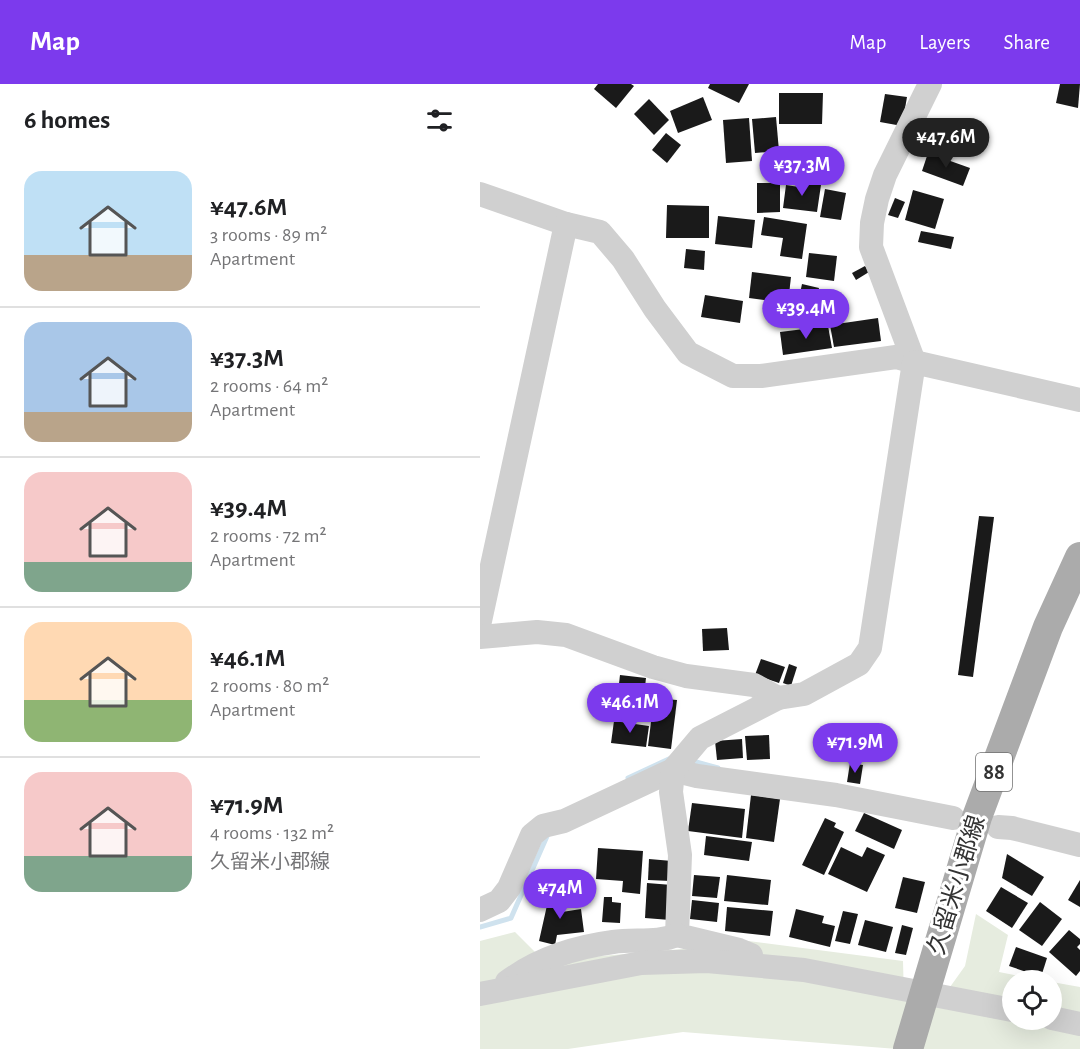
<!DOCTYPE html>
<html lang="en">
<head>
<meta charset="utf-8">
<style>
	:root { --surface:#fff; --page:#f2f2f2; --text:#202124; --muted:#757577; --line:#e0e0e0; --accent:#7c3aed }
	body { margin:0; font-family:"Alegreya Sans","Noto Sans JP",sans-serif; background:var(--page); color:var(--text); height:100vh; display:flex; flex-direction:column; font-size:22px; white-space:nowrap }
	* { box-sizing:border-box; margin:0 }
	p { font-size:20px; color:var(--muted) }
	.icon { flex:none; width:33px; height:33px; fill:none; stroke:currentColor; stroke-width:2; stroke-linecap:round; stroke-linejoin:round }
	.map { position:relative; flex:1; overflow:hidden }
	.drawer { display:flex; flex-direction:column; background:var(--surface); width:480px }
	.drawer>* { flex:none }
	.controls { position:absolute; left:522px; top:886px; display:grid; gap:12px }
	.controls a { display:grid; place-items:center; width:60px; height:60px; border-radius:50%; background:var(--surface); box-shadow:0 6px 24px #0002; font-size:30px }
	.price { position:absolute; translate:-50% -51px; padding:0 14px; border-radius:21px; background:var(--accent); color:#fff; font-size:20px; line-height:39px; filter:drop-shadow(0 2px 3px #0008) }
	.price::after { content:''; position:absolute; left:50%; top:36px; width:18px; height:14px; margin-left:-9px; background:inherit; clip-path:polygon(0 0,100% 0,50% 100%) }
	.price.selected { background:#222; color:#fff }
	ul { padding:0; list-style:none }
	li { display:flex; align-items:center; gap:18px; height:150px; padding:0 24px }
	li+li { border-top:2px solid var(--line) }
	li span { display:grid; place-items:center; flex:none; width:168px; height:120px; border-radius:18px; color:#555 }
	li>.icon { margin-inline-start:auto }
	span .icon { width:72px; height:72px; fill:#fffc; stroke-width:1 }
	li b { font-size:26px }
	h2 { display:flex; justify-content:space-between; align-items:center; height:72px; padding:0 24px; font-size:26px }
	header { display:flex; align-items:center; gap:36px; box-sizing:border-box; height:84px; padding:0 30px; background:var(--accent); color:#fff }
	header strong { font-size:28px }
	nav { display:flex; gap:33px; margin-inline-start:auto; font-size:21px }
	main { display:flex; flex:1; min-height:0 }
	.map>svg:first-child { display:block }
	.green { fill:#e6ecdf }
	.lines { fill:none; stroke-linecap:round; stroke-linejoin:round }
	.stream { stroke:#cfe2ee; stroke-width:5 }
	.building { fill:#1a1a1a }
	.minor { stroke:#d0d0d0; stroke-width:24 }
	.major { stroke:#ababab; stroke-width:30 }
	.labels { text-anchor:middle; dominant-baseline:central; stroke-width:6; stroke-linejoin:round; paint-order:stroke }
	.shield { fill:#fff; stroke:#707070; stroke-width:1.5 }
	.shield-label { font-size:22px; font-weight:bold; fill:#333 }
	.street-label { font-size:24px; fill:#333; stroke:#fff }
</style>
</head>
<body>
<header>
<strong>Map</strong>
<nav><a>Map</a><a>Layers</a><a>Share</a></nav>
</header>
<main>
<section class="drawer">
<h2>6 homes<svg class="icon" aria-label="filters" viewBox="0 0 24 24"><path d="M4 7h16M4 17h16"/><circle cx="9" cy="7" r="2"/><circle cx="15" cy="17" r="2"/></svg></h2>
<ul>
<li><span style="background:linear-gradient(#bfe0f5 70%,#b9a48a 0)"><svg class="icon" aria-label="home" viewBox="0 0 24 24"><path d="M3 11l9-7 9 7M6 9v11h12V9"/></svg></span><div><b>¥47.6M</b><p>3 rooms · 89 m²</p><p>Apartment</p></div></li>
<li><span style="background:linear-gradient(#a9c7e8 75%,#b9a48a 0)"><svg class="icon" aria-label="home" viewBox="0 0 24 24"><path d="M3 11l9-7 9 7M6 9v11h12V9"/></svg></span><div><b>¥37.3M</b><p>2 rooms · 64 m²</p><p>Apartment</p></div></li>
<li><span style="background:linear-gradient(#f6c9c9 75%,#7fa58c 0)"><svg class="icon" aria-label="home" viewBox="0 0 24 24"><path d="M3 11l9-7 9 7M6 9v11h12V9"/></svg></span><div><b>¥39.4M</b><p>2 rooms · 72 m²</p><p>Apartment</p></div></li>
<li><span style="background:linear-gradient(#ffd9b3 65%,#8fb573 0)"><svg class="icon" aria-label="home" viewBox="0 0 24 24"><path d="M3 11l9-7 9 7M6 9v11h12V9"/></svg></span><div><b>¥46.1M</b><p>2 rooms · 80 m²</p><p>Apartment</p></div></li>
<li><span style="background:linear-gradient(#f6c9c9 70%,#7fa58c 0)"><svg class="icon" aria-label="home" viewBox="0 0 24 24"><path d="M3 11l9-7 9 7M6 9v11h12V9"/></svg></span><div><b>¥71.9M</b><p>4 rooms · 132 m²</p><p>久留米小郡線</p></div></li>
</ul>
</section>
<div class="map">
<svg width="600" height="965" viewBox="0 0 600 965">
	<rect width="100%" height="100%" fill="#fff"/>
	<!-- green -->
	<path class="green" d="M496,830l32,21 -9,37 47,9h-34v39h40v-38l28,5v62h-183l-214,-17 -115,17h-88v-108l35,-9 29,29 150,-13 31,-10 178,23 1,38 31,9 30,-42z"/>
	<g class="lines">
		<!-- stream -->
		<g class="stream">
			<path d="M209,676l29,8"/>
			<path d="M148,694l43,-20"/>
			<path d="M0,843l31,-9 37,-84"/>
		</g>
	</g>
	<!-- building -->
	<g class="building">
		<path d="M118,0h33l3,2 -18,22 -22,-19z"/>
		<path d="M230,0h39l-10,19 -31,-15z"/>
		<path d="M580,0h20l-2,24 -22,-5z"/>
		<path d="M299,9h44l-1,31h-43z"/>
		<path d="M405,10l22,3 -5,29 -22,-4z"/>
		<path d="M223,13l9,23 -34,13 -8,-22z"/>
		<path d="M169,15l20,21 -15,15 -20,-21z"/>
		<path d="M296,33l3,34 -24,2 -3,-34z"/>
		<path d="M269,34l3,43 -26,2 -3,-43z"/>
		<path d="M439,44l10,4 -7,19 -10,-4z"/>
		<path d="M186,49l15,12 -14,18 -15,-13z"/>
		<path d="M448,69l42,15 -7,18 -41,-15z"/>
		<path d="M277,99h23v29l-23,1z"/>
		<path d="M319,99l22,2 -4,27 -34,-4 3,-23 13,2z"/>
		<path d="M345,105l21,4 -5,27 -21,-3z"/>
		<path d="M433,106l31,9 -9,30 -30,-9z"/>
		<path d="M415,114l10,4 -7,16 -10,-3z"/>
		<path d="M187,121l42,1v32h-43z"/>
		<path d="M238,132l37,4 -3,28 -37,-4z"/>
		<path d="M284,133l43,7 -5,35 -22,-3 3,-18 -22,-3z"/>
		<path d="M441,147l33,6 -3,12 -33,-7z"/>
		<path d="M206,165l19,2 -1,19 -20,-2z"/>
		<path d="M329,169l28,3 -3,25 -28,-4z"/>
		<path d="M385,182l4,6 -13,8 -4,-7z"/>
		<path d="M272,188l39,5 -3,26 -39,-5z"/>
		<path d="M322,200l17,4 -3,12 -7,3 -4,17 -10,-3z"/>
		<path d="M225,211l38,6 -3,22 -39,-6z"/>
		<path d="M398,234l3,23 -47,6 -4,-22z"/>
		<path d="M348,242l4,22 -49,7 -3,-23z"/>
		<path d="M499,432l15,1 -21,160 -15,-2z"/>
		<path d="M247,544l2,22 -26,1 -1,-22z"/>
		<path d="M281,575l24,8 -6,16 -24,-8z"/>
		<path d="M309,580l8,3 -6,19 -8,-3z"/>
		<path d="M140,591l26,3 -3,26 -26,-3z"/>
		<path d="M174,614l23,2 -6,49 -23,-3z"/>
		<path d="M134,637l35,5 -3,21 -35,-4z"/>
		<path d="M289,651l1,24 -23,1 -2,-24z"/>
		<path d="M262,655l1,19 -26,2 -2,-19z"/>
		<path d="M370,679l13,2 -3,19 -13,-2z"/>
		<path d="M271,711l29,4 -6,43 -28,-4z"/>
		<path d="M212,719l53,6 -3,29 -54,-7z"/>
		<path d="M384,729l38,17 -8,19 -39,-18z"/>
		<path d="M345,734l11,5 -2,4 10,5 -20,43 -22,-10z"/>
		<path d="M226,752l46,6 -3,19 -45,-6z"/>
		<path d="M361,763l21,10 5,-10 18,8 -18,37 -39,-18z"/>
		<path d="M118,764l45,3 -3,43 -18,-2 1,-11 -27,-2z"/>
		<path d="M527,770l37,23 -12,19 -30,-18z"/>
		<path d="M169,775l23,2 -1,20 -23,-1z"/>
		<path d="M214,791l26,2 -3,21 -25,-2z"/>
		<path d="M247,791l44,5 -3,25 -44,-4z"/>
		<path d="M423,793l22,5 -8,31 -22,-5z"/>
		<path d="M600,796v27l-12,-7z"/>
		<path d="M167,799l25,2 -2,35 -25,-2z"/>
		<path d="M521,803l27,16 -16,25 -26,-17z"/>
		<path d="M70,808l15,4 -3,16 19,-3 3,23 -27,3 -2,10 -16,-4z"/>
		<path d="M124,813h8v5l9,1 -1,20 -18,-1z"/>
		<path d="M212,816l27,3 -2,19 -27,-3z"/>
		<path d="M560,818l22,17 -20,27 -23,-16z"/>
		<path d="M247,823l46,4 -3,25 -45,-5z"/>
		<path d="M316,825l28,7 -2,7 13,3 -5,21 -41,-10z"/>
		<path d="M363,827l15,3 -8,30 -15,-3z"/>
		<path d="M385,836l28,7 -7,25 -28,-7z"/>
		<path d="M422,841l11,3 -7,27 -11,-2z"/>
		<path d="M589,846l11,9v5l-3,3 3,3v21l-4,5 -27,-24z"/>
		<path d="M536,863l31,11 -6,19 -32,-11z"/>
	</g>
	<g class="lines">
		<!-- minor -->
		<g class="minor">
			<path d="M0,110l86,30 34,8 23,27 32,50 33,44 45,23h28l135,-19 18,5"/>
			<path d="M434,278l-43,-115 1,-24 5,-24 8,-24 45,-91"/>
			<path d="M0,537l86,-397"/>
			<path d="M0,553l57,-5 29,3 87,32 33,9 68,9 24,13 26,-4 55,-30 11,-16 44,-286 166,38"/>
			<path d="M518,743l14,1 68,17"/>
			<path d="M0,826l19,-9 10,-13 23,-53 11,-9 21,-5 109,-51 24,6 139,19 117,23"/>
			<path d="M271,871l-12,-5 -62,-15 3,-80 -9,-63 2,-22 27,-32 78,-40"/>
			<path d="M27,898c31,-23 68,-35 106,-40 22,-3 45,1 64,-7"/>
			<path d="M0,910l161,-31 66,-2 97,9 208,40"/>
			<path d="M572,934l28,6"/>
		</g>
		<!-- major -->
		<path class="major" d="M428,965l69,-232 71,-190 32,-70"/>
	</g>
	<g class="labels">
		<!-- shield labels -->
		<rect class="shield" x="496" y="669" width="36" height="38" rx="4.5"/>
		<g class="shield-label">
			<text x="514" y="688">88</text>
		</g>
		<!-- street labels -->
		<g class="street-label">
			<text transform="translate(477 801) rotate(-73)">久留米小郡線</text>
		</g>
	</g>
</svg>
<div class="controls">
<a><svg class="icon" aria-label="locate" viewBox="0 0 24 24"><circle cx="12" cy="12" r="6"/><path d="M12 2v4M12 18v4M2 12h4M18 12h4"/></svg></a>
</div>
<b class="price selected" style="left:466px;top:85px">¥47.6M</b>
<b class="price" style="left:322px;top:113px">¥37.3M</b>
<b class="price" style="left:326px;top:256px">¥39.4M</b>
<b class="price" style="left:150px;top:650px">¥46.1M</b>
<b class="price" style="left:375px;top:690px">¥71.9M</b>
<b class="price" style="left:80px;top:836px">¥74M</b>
</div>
</main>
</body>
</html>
